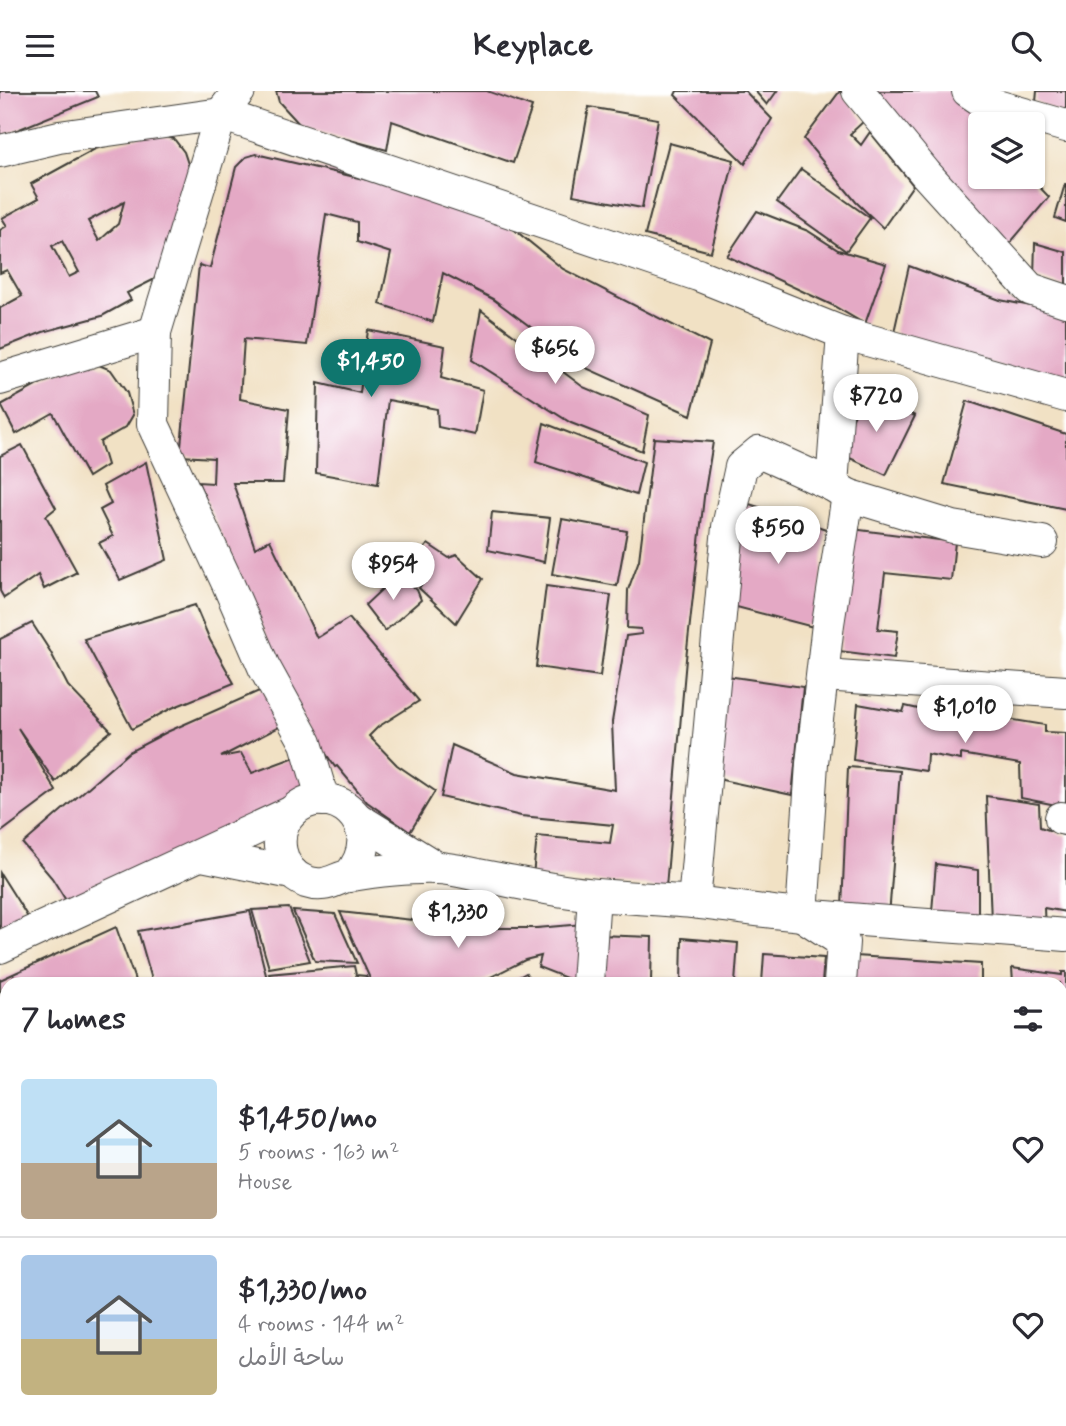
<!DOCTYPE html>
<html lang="en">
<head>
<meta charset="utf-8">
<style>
	:root { --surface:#fff; --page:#f2f2f3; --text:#2b2b33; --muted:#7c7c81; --line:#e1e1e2; --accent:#0f766e }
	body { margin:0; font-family:Mynerve,"Playpen Sans Arabic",sans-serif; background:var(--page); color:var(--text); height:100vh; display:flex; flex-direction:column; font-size:26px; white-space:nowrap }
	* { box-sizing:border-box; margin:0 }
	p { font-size:23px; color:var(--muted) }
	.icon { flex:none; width:38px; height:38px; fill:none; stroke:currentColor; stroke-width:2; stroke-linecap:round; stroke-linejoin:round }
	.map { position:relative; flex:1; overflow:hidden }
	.details { position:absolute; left:0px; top:886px; width:1068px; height:450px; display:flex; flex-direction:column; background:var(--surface); border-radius:21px 21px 0 0; box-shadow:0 2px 5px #0004 }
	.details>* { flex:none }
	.buttons { position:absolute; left:968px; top:21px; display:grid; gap:14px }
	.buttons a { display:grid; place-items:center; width:77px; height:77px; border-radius:7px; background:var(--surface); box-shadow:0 2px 5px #0004; font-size:35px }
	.price { position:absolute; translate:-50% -60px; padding:0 16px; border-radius:24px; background:#fff; color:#222; font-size:23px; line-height:46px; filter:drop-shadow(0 2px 4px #0008) }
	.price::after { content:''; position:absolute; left:50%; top:42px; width:21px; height:16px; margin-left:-10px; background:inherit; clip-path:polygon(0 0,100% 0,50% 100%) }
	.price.current { background:var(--accent); color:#fff }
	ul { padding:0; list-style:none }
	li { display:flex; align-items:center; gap:21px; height:175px; padding:0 21px }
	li+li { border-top:2px solid var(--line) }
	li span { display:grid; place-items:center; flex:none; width:196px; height:140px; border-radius:7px; color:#555 }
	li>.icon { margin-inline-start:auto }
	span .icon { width:84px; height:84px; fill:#fffc; stroke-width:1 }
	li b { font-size:30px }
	h2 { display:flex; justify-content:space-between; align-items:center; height:84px; padding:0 21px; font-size:30px }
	header { display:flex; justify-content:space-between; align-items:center; height:91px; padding:0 21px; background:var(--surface); font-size:32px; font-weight:700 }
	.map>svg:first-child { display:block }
	.building { fill:#e4a9c5; fill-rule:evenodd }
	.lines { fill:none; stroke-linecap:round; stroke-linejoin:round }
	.minor-casing { stroke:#3c3a35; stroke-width:34 }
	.minor { stroke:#fff; stroke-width:32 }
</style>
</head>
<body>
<header><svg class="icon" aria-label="menu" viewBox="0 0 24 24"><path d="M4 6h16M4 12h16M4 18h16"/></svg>Keyplace<svg class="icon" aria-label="search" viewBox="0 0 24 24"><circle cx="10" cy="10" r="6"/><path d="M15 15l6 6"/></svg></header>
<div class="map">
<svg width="1066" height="1335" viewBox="0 0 1066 1335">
	<rect width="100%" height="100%" fill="#fff"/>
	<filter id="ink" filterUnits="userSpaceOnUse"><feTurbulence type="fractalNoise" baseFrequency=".0143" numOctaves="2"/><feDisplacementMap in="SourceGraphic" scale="14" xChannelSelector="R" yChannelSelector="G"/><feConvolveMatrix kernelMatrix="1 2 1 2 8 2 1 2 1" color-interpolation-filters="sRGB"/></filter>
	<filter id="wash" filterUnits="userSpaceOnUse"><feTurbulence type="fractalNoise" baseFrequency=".00686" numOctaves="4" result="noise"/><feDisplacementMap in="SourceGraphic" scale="28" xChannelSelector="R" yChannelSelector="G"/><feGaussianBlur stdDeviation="1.57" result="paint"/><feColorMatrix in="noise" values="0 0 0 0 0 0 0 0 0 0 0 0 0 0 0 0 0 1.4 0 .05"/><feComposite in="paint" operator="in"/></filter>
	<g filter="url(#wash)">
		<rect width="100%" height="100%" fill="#f1e1c4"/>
		<g id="blocks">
			<!-- building -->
			<g class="building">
				<path d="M0,0h95l3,6 -98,40z"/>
				<path d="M276,0h211l45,16 -19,56 -121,-42 -5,29 -85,-23 -23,-25z"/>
				<path d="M677,0h68l27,28 -27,45 -70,-69z"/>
				<path d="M755,0h22l-10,14z"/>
				<path d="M840,0l24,30 -14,13 11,11 9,-13 43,53 -30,43 -27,-26 -52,-63z"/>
				<path d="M872,0h81l30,33h-3v53h50l19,20 -44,52z"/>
				<path d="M1037,0h29v24l-30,-13z"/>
				<path d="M589,16l69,12 -16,89 -69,-13z"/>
				<path d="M151,43l23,5 10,13 8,24 -29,99 -36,18 4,7 -29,16 -59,16 -43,17v-41l22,-12 -15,-26 -7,3v-43l7,-4 -5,-8 37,-20 -8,-14 64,-35zM124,111l-6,22 -19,17 -11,-20zM62,150l17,31 -10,5 -17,-31z"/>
				<path d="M669,52l65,17 -23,92 -66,-17z"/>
				<path d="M256,63l176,41 74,28 57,46 147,75 -19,71 -105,-47 -93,-69 -50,-26 -10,49 -53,-18 11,-51 -34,-11v-20l-31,-8 -19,131 -63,-6 -4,60 49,10 -6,74h-50l22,65 15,-8 47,98 32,-20 70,83 -41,26 -9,9 28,29 38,26 -25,41 -43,-30 -30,-36 -2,1 -30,-44 -107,-241 15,1 1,-25 -34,-2 19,-191 11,3 26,-101 10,-10z"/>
				<path d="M801,78l69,49 -24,33 -69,-49z"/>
				<path d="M1065,93h1v38l-11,-4z"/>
				<path d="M757,120l51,20 30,19 48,14 -21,60 -33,-19 -105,-49z"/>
				<path d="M1035,152l31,9v35l-32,-10z"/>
				<path d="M909,175l91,34 66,13v75l-172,-56z"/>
				<path d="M481,219l102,77 66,28 -7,36 -71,-28 -99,-63z"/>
				<path d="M368,239l77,16 -4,32 42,12 -8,45 -37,-8 -1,-18 -49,-9 -10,84 -62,-11 2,-90 42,10z"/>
				<path d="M89,270l22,9 16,23 6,22 -7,12 -26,15 7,23 -19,12 -35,-64 -37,21 -15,-29 75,-41z"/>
				<path d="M865,301l50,24 -29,59 -49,-23z"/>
				<path d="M967,310l99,33v75l-122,-25z"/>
				<path d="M544,332l100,39 -8,33 -100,-33z"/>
				<path d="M654,347l59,4 -9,55 -18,162 -20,228 -133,-11 4,-40 73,7 3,-18 -92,-9 -80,-19 11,-52 65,28 98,17 -3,-68 14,-86 16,-2 -1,-5 -14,-1 1,-38 11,-30z"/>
				<path d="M22,354l34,63 -10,8 31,56 -33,17 -6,-14 -34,23 -4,-7v-135z"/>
				<path d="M146,371l21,98 -47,20 -21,-37 14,-7 -13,-26 11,-6 -8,-18z"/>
				<path d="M740,410l86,28 -9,99 -88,-23z"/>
				<path d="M492,421l58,6 -6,44 -56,-12z"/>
				<path d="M562,428l65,12 -10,55 -65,-12z"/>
				<path d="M852,438l103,13 -4,38 -66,-7 -7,56 20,2 -4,27 -55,-7z"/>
				<path d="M428,453l21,14 8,-3 26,24 -27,44 -37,-35 7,-10 -16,-13z"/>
				<path d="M399,482l18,17 4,10 -36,31 -20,-26z"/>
				<path d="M546,495l65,9 -11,81 -64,-9z"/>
				<path d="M195,514l15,35 24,43 -62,25 -40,21 -48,-90z"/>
				<path d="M32,532l18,28 18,35 43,45 -31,26 -25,25 -37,-54 38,63 -56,42v-194z"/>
				<path d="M720,584l83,12 -11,108 -84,-18z"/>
				<path d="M268,596l15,38 -62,32 20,-4 11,20 43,-16 14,39 -242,106 -15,-24 -29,-34 106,-92 38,-20z"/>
				<path d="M858,613l45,8 2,-6 53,12 1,-7 86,14v7l21,1v74l-45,-9 -1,-34 -59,-10v6l-34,-6 -1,17 -73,-11z"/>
				<path d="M848,676l52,4 -11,146 -47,-9z"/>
				<path d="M986,705l53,8 1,23 26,9v76l-22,-4 1,23 -54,-10z"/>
				<path d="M936,773l42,6v54l-46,-13z"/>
				<path d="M0,782l29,46 -29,17z"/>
				<path d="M289,817l21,53 -41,7 -17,-58z"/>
				<path d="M250,820l18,72h-115l-15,-52z"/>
				<path d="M293,820l42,3 22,49 -42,-2z"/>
				<path d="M340,821l145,16h52l46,-4 -4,59 -41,-16 3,-11 -16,4 -40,20 -13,3h-100z"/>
				<path d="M116,836l20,56h-129v17l-7,-10v-10z"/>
				<path d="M598,844l54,2 -1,46h-56z"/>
				<path d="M682,847l56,5 -3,40h-54z"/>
				<path d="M764,863l60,4 -2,25h-60z"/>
				<path d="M855,865l126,8v19h-128z"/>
				<path d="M354,875l2,9 10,1 3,7h-97l-3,-9z"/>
				<path d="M1012,877l50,7v-3h4v126h-5l-1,-4v-111h-47z"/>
				<path d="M526,882l6,10h-24z"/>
				<path d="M7,950v85l-7,2v-81z"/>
				<path d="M1066,1143v20l-6,2v-20z"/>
				<path d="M0,1246h4l1,39 -5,-1z"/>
				<path d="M15,1328h53v7h-54z"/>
				<path d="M91,1328h50l1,7h-51z"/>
				<path d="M303,1328h28l4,7h-26z"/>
				<path d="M418,1328h49l-12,7h-34z"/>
				<path d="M527,1328h35l1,7h-18l-1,-3 -14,3z"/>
				<path d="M794,1328h31l-11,7h-15z"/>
			</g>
		</g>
	</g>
	<g filter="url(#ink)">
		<use href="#blocks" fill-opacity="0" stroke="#3c3a35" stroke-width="2"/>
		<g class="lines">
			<!-- minor casing -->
			<g class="minor-casing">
				<g id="minor">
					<path d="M239,0l-18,23 -66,218 -2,92 75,160 36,83 42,76 17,57"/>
					<path d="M858,0l68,83 104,115 36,12"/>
					<path d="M968,0l18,12 80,23"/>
					<path d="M0,60l59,-14 162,-23 477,161 145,58 223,63"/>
					<path d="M0,288l155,-47"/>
					<path d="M832,394l11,-152"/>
					<path d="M824,584l242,17"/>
					<path d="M1061,727l5,1"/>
					<path d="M358,728l79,49"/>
					<path d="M202,764l90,18"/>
					<path d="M349,785c43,-52 -21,-100 -57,-64 -21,21 -14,59 14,70 21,7 28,-4 46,-7 23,-4 60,-8 84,-7 14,0 28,4 42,7 39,7 79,17 119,20 32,3 64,4 95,7 37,4 74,10 110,13 88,8 176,13 264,20"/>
					<path d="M694,811l34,-375 13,-60 18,-15 73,33 16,10"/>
					<path d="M0,856l292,-135"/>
					<path d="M588,892l6,-88"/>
					<path d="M840,892l3,-41 -41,-27 10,-152 16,-139 20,-129 105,32 89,15"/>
					<path d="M0,1045l7,5"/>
					<path d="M573,1328l1,7"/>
					<path d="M868,1328l6,7"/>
				</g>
			</g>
			<!-- minor -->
			<use href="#minor" class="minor"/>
		</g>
	</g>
</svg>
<div class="buttons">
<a><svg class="icon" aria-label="layers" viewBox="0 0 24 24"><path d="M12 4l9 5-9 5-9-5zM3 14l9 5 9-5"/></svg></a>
</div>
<b class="price" style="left:555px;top:295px">$656</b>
<b class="price current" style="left:371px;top:308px">$1,450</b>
<b class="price" style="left:876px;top:343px">$720</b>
<b class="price" style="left:778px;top:475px">$550</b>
<b class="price" style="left:393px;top:511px">$954</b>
<b class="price" style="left:965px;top:654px">$1,010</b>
<b class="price" style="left:458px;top:859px">$1,330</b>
<section class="details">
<h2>7 homes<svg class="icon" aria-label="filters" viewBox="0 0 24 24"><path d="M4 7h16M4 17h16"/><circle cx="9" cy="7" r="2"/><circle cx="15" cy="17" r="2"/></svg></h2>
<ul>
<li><span style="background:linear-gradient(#bfe0f5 60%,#b9a48a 0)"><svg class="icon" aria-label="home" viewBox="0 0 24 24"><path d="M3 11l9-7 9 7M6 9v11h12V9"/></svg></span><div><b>$1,450/mo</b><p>5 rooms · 163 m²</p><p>House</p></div><svg class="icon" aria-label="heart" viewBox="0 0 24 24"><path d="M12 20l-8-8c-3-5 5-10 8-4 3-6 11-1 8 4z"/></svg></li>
<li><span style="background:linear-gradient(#a9c7e8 60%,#c2b280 0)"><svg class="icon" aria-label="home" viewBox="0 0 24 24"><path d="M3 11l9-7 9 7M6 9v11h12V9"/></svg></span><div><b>$1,330/mo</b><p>4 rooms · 144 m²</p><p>ساحة الأمل</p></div><svg class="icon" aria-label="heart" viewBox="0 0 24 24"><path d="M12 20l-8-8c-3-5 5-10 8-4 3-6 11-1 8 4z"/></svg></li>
</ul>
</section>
</div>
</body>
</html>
